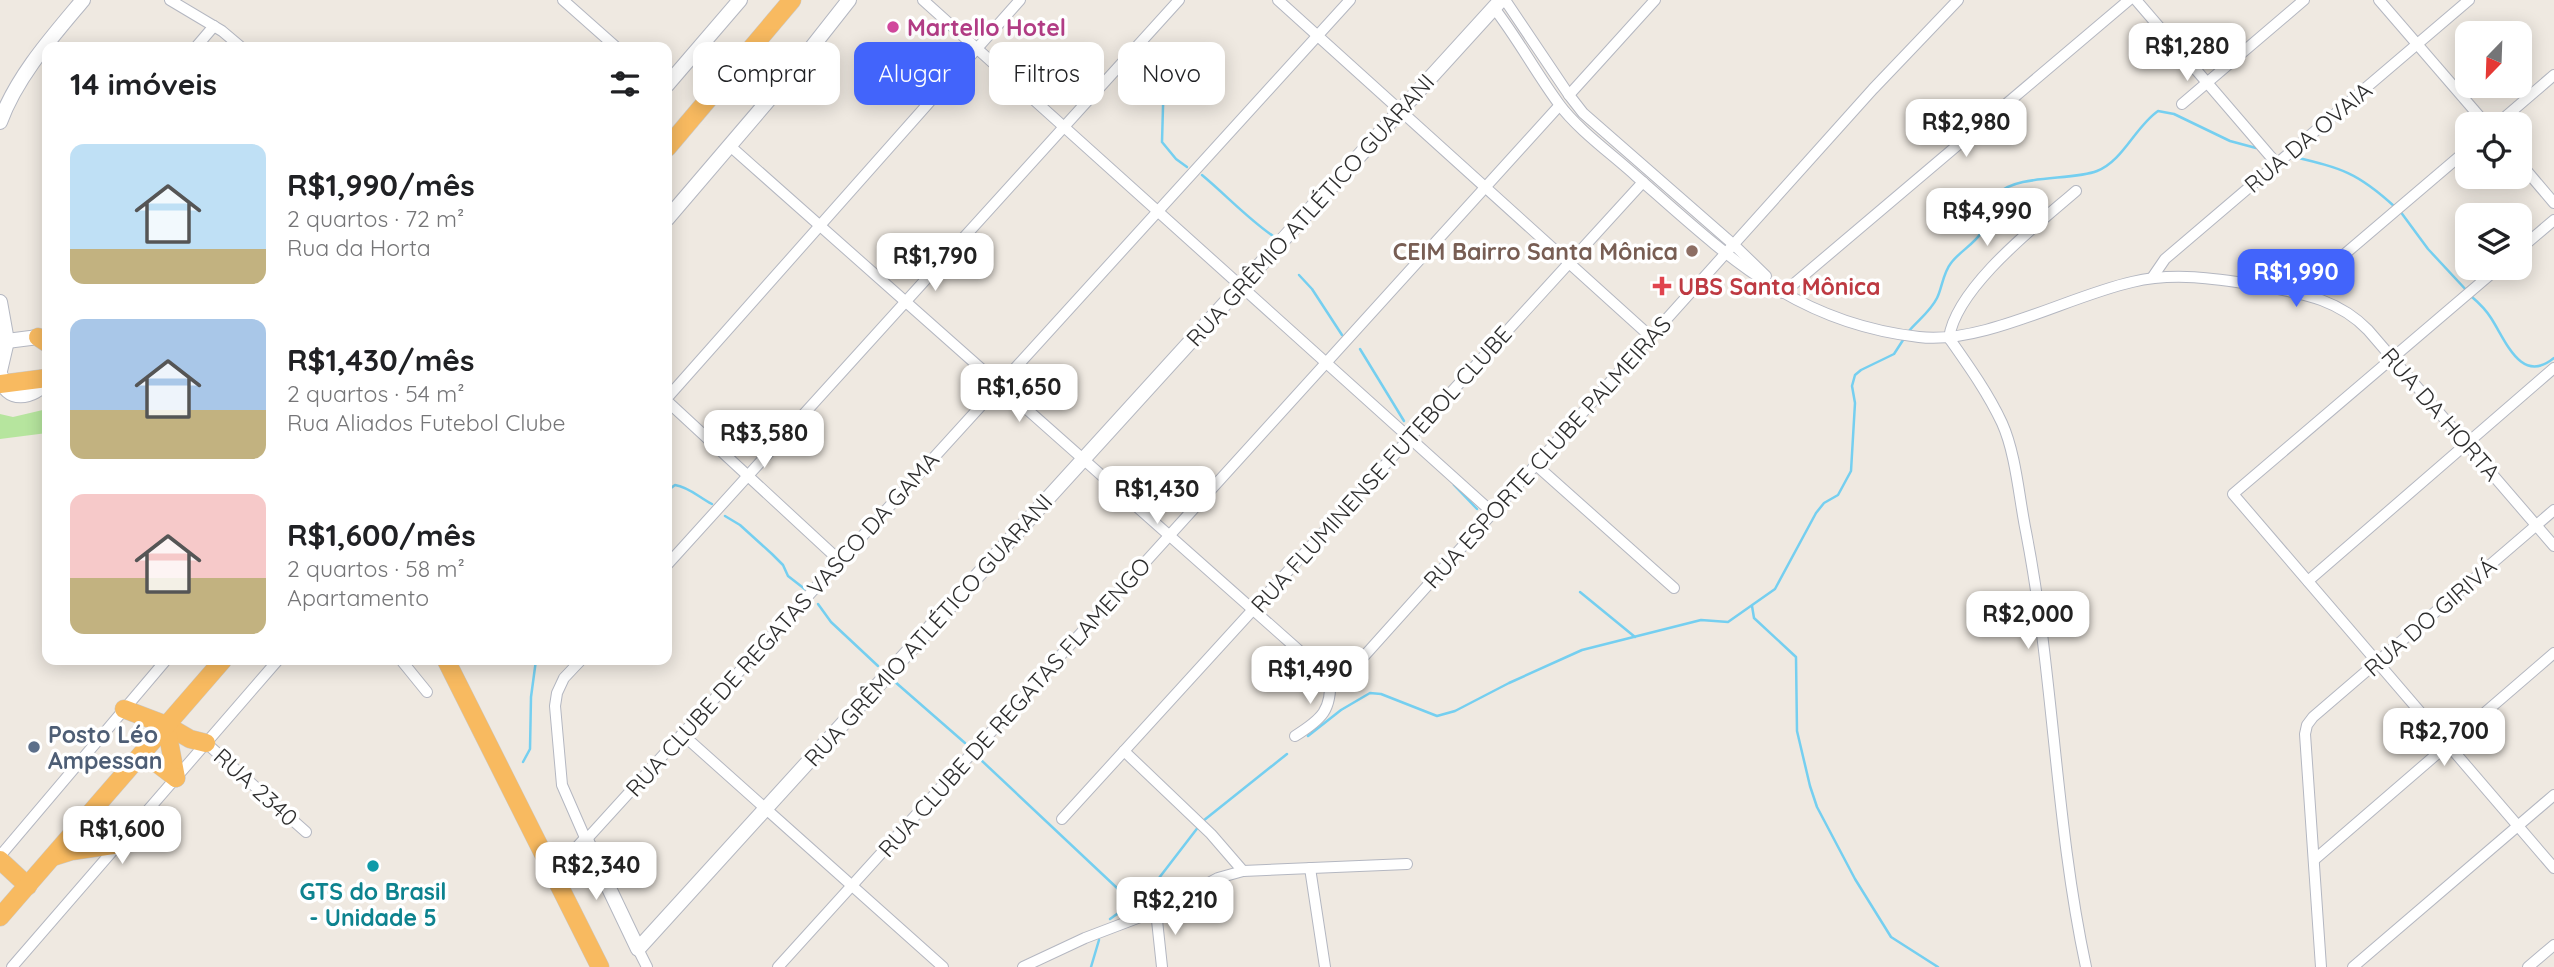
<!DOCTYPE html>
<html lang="pt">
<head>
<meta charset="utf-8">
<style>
	:root { --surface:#fff; --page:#f2f2f2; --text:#202124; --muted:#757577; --accent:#4264fb }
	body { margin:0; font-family:Quicksand,sans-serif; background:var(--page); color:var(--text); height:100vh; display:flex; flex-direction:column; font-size:26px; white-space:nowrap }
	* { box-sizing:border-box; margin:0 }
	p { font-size:23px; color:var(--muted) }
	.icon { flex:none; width:38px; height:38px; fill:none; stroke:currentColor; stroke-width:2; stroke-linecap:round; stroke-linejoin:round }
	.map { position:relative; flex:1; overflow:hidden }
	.sheet { position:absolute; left:42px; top:42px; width:630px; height:623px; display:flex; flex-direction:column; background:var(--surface); border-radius:14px; box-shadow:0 4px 18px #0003 }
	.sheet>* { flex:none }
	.hud { position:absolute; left:693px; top:42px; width:665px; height:63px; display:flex; gap:14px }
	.needle { width:46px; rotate:203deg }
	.buttons { position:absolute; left:2455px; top:21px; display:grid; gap:14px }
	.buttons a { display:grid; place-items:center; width:77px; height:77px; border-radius:14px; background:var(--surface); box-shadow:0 4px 18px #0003; font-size:35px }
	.price { position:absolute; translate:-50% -60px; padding:0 16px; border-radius:14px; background:#fff; color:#222; font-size:23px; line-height:46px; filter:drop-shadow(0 2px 4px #0008) }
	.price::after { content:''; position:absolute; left:50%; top:42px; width:21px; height:16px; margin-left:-10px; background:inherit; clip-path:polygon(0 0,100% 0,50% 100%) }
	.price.current { background:var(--accent); color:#fff }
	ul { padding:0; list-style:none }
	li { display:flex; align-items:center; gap:21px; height:175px; padding:0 28px }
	li span { display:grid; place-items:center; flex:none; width:196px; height:140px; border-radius:14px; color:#555 }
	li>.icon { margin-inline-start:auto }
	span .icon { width:84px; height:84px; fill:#fffc; stroke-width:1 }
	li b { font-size:30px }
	h2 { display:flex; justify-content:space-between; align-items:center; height:84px; padding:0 28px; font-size:30px }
	.chip { padding:0 24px; border-radius:14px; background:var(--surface); box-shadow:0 4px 18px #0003; font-size:24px; line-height:63px }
	.chip.current { background:var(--accent); color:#fff }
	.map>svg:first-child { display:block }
	.green { fill:#b6e59e }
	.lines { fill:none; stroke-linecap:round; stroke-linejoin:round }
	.stream { stroke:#75cff0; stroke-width:2.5 }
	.minor-casing { stroke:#b4b7c1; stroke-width:12 }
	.tertiary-casing { stroke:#b4b7c1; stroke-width:16 }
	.trunk-casing { stroke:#c9c9c9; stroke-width:19 }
	.minor { stroke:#fff; stroke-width:10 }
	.tertiary { stroke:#fff; stroke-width:14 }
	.trunk { stroke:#f8ba60; stroke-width:18 }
	.hotel-dot { fill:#d1479c; stroke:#fff; stroke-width:2.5 }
	.education-dot { fill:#8d6e63; stroke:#fff; stroke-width:2.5 }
	.health-dot { fill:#e0444e; stroke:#fff; stroke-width:2.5 }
	.service-dot { fill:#5c6f8a; stroke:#fff; stroke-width:2.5 }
	.culture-dot { fill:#0f9aa8; stroke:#fff; stroke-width:2.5 }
	.labels { text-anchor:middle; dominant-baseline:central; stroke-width:7; stroke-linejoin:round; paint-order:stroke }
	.hotel-label { font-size:23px; font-weight:bold; fill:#b23c85; stroke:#fff; text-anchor:start }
	.street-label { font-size:23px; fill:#2e2e2e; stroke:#fff }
	.education-label { font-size:23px; font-weight:bold; fill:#785e54; stroke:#fff; text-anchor:end }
	.health-label { font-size:23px; font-weight:bold; fill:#be3a42; stroke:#fff; text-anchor:start }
	.service-label { font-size:23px; font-weight:bold; fill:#4e5e75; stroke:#fff; text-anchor:start }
	.culture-label { font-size:23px; font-weight:bold; fill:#0d838f; stroke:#fff }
</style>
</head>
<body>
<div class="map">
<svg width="2554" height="967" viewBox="0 0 2554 967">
	<rect width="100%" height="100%" fill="#efe9e1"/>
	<!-- green -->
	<path class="green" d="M47,409v24l-47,6v-25l13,3z"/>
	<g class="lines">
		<!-- stream -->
		<g class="stream">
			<path d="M1164,72l-2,70 14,17 11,8"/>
			<path d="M2290,156c50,12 66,15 105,51"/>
			<path d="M1202,175c24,20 45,43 71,61"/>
			<path d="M2400,211l28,38 40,43"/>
			<path d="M1299,275l13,14 30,46"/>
			<path d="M2472,297c7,6 14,13 19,21 15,23 30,67 63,40"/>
			<path d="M1909,331c9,-11 21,-19 28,-33 5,-10 6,-25 14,-35 8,-11 22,-18 30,-30 9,-12 7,-29 17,-39 18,-20 74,-13 99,-23 26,-10 38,-44 61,-60l16,3 56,27 26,7"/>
			<path d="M1360,349l44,72"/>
			<path d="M1454,485l23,24"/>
			<path d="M667,491l8,-6c14,2 25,13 37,19"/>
			<path d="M725,516l15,9 32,29 11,11 5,11 18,14"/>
			<path d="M1580,592l55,45"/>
			<path d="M818,604l13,18 47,44"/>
			<path d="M1752,606l2,12 42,39 1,74 13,55 7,21 38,72 36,58 47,30"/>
			<path d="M894,681l71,62"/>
			<path d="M1308,736l33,-26 29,-17 11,1 56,22 18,-5 54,-28 73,-33 119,-30 27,2 47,-33 41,-76 8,-10 14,-8 13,-24 4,-68 -3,-17 3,-11 6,-5 33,-16 11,-17"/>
			<path d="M981,760l152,143"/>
			<path d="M523,762l7,-13 1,-52 5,-37"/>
			<path d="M1203,821l84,-67"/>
			<path d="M1110,919l39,-28 50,-65"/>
			<path d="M1091,967l8,-27"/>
		</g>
		<!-- minor casing -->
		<g class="minor-casing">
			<g id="minor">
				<path d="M170,0l52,31 19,16"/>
				<path d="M563,0l53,47"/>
				<path d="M923,0l570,513"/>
				<path d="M1278,0l373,337"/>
				<path d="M1505,0l64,95 14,18 151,132 32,31"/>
				<path d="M2136,0l141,164"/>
				<path d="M2379,0l107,124"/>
				<path d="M1494,8c24,31 42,65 65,96 18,25 54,51 77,72 90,79 158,147 283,161 63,8 150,-41 213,-55 46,-11 91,-2 136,5 38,7 72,14 100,43l186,216"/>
				<path d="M196,47l18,-21"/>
				<path d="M1569,95l86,-95"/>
				<path d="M2182,104l122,-104"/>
				<path d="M2497,124l57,-49"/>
				<path d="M730,146l600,532"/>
				<path d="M2520,163l34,40"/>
				<path d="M2520,249l34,-29"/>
				<path d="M2498,268l-265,226 321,374"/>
				<path d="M2152,278l13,-19 304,-259"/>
				<path d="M1783,293l346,-293"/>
				<path d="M2299,293l169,-144"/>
				<path d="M1949,338c19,27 39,55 53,85 14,31 17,75 24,109 28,144 29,291 60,435"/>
				<path d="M1949,338c7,-51 89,-114 127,-147"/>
				<path d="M667,398l353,-398"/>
				<path d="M667,401l173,160"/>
				<path d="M1536,465l138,123"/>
				<path d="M667,565l512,-565"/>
				<path d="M2308,581l246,-213"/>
				<path d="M401,660l26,32"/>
				<path d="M581,660l-17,18 -7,15 -2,13 7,79 24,55 764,-840"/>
				<path d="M1330,678l7,1 12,-6 524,-584 85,-89"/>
				<path d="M682,734l261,233"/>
				<path d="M1295,736c27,-17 37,-26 35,-58"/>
				<path d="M206,743l100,89"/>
				<path d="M1124,751l87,83 32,37"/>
				<path d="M1062,819l581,-637"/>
				<path d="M0,856l166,-196"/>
				<path d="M2314,860l240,-207"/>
				<path d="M1310,868l15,99"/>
				<path d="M1156,911l6,56"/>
				<path d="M638,949l9,18"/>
				<path d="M12,967l266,-307"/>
				<path d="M778,967l781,-861"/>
				<path d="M1023,967l62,-29 71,-27 62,-33 25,-7 164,-7"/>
				<path d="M2321,967l-16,-233 2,-9 6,-8 241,-207"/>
				<path d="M2353,967l201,-172"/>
				<path d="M2528,967l26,-22"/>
			</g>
		</g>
		<!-- tertiary casing -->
		<g class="tertiary-casing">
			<g id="tertiary">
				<path d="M667,85l73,-85"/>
				<path d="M0,122c17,-46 52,-85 83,-122"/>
				<path d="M667,219l123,-144 59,-75"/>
				<path d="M0,302l7,39 -7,30"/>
				<path d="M7,341l39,-5"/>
				<path d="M1,376c3,27 34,23 46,4"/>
				<path d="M554,875l32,-35 52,109 863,-949"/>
			</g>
		</g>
		<!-- trunk casing -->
		<g class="trunk-casing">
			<g id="trunk">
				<path d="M667,148l125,-148"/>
				<path d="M38,337l9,6"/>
				<path d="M0,384l47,-6"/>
				<path d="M446,660l154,307"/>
				<path d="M124,709l42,16 24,14 16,4"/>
				<path d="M166,725l10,53"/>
				<path d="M140,756l19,9 17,13"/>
				<path d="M93,811l10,16 17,17"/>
				<path d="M53,857l19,-6 48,-7"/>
				<path d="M0,860l28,26"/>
				<path d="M0,917l223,-257"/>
			</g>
		</g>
		<!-- minor -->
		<use href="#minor" class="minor"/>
		<!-- tertiary -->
		<use href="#tertiary" class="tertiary"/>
		<!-- trunk -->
		<use href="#trunk" class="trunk"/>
	</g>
	<!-- markers -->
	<circle class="hotel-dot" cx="893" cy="27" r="7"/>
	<circle class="education-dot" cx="1692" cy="251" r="7"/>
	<path class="health-dot" d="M1658.5 275.5h7v7h7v7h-7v7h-7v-7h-7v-7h7z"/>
	<circle class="service-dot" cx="34" cy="747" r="7"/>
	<circle class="culture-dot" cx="373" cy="866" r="7"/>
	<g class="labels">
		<!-- hotel labels -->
		<g class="hotel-label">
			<text x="907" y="27">Martello Hotel</text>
		</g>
		<!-- street labels -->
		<g class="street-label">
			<text transform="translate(2308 137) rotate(-40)">RUA DA OVAIA</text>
			<text transform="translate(1310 210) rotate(-48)">RUA GRÊMIO ATLÉTICO GUARANI</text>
			<text transform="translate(2441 414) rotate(49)">RUA DA HORTA</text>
			<text transform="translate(1547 452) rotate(-48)">RUA ESPORTE CLUBE PALMEIRAS</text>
			<text transform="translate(1381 469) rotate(-48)">RUA FLUMINENSE FUTEBOL CLUBE</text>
			<text transform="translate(2430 617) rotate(-41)">RUA DO GIRIVÁ</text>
			<text transform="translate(782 624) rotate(-48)">RUA CLUBE DE REGATAS VASCO DA GAMA</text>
			<text transform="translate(928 630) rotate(-48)">RUA GRÊMIO ATLÉTICO GUARANI</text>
			<text transform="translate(1014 707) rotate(-48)">RUA CLUBE DE REGATAS FLAMENGO</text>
			<text transform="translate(256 787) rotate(42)">RUA 2340</text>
		</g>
		<!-- education labels -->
		<g class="education-label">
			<text x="1678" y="251">CEIM Bairro Santa Mônica</text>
		</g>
		<!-- health labels -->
		<g class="health-label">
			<text x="1678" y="286">UBS Santa Mônica</text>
		</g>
		<!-- service labels -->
		<g class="service-label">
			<text x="48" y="734">Posto Léo<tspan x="48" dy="26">Ampessan</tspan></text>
		</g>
		<!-- culture labels -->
		<g class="culture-label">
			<text x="373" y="891">GTS do Brasil<tspan x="373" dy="26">- Unidade 5</tspan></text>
		</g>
	</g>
</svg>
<div class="buttons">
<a><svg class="needle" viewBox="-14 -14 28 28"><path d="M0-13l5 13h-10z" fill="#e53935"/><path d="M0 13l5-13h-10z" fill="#757577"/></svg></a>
<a><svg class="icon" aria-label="locate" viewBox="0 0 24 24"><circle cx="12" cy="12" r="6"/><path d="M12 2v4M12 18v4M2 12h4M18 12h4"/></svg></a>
<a><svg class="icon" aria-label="layers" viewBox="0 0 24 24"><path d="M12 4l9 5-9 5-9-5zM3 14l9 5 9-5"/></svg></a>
</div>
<b class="price" style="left:2187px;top:83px">R$1,280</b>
<b class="price" style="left:1966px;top:159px">R$2,980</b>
<b class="price" style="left:1987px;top:248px">R$4,990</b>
<b class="price" style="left:935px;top:293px">R$1,790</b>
<b class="price current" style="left:2296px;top:309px">R$1,990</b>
<b class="price" style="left:1019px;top:424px">R$1,650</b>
<b class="price" style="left:764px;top:470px">R$3,580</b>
<b class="price" style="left:1157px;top:526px">R$1,430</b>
<b class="price" style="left:2028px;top:651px">R$2,000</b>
<b class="price" style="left:1310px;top:706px">R$1,490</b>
<b class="price" style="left:2444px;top:768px">R$2,700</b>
<b class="price" style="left:122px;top:866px">R$1,600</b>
<b class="price" style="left:596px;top:902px">R$2,340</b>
<b class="price" style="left:1175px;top:937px">R$2,210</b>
<div class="hud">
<a class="chip">Comprar</a>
<a class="chip current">Alugar</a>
<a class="chip">Filtros</a>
<a class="chip">Novo</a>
</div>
<section class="sheet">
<h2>14 imóveis<svg class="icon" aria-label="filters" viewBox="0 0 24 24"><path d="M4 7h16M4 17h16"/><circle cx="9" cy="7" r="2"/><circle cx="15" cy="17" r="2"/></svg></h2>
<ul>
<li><span style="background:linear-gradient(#bfe0f5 75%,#c2b280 0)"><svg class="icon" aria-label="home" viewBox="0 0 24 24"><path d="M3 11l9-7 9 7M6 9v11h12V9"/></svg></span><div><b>R$1,990/mês</b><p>2 quartos · 72 m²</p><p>Rua da Horta</p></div></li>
<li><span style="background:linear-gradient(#a9c7e8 65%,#c2b280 0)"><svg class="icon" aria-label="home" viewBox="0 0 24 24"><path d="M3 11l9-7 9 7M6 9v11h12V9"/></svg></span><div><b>R$1,430/mês</b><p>2 quartos · 54 m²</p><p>Rua Aliados Futebol Clube</p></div></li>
<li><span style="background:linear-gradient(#f6c9c9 60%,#c2b280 0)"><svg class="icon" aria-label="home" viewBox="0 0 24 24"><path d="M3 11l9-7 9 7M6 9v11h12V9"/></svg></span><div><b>R$1,600/mês</b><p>2 quartos · 58 m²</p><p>Apartamento</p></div></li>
</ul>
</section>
</div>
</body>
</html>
